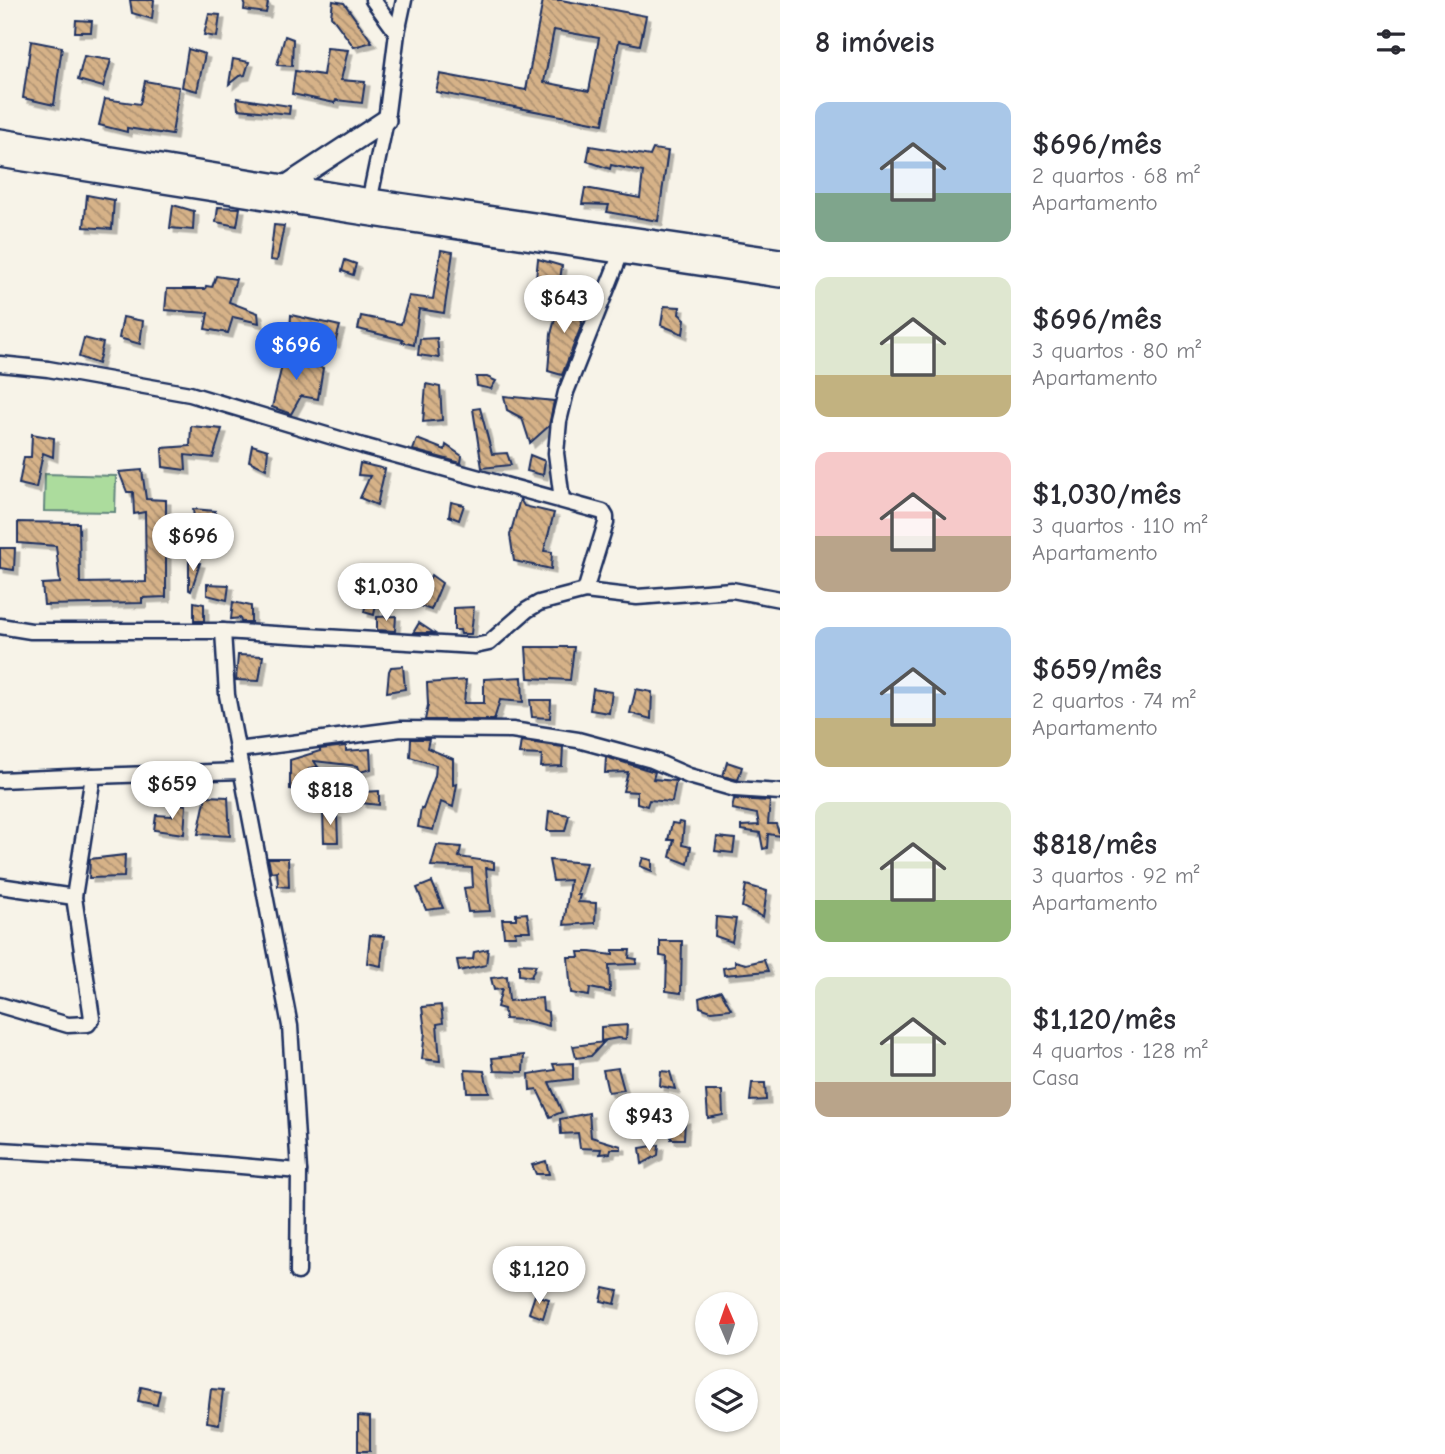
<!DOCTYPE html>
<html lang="pt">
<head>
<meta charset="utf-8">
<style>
	:root { --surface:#fff; --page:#f7f7f7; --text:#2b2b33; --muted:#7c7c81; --accent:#2563eb }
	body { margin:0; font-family:"Comic Neue",sans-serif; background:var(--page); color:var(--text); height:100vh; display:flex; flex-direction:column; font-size:26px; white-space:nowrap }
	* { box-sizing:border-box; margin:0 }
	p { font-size:23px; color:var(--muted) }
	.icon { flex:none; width:38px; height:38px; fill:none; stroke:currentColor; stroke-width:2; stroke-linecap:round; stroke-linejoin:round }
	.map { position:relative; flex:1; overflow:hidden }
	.drawer { display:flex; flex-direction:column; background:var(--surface); width:665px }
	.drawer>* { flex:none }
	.needle { width:46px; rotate:358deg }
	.tools { position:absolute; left:695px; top:1292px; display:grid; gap:14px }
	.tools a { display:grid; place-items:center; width:63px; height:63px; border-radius:50%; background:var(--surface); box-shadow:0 2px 5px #0004; font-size:35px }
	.price { position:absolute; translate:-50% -60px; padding:0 16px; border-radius:24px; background:#fff; color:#222; font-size:23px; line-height:46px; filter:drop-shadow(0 2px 4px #0008) }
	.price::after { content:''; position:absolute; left:50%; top:42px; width:21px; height:16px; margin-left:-10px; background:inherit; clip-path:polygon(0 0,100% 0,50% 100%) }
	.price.current { background:var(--accent); color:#fff }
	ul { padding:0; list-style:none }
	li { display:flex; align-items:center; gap:21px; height:175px; padding:0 35px }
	li span { display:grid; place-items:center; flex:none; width:196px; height:140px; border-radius:14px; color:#555 }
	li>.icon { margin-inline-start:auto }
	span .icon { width:84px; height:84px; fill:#fffc; stroke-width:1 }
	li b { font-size:30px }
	h2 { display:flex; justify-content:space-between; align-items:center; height:84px; padding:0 35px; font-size:30px }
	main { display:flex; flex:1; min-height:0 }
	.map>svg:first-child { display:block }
	.green { fill:#acdc9d; stroke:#64867e; stroke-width:2 }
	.building { fill:url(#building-back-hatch); stroke:#1b2f5e; stroke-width:2; fill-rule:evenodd; filter:url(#shadow) }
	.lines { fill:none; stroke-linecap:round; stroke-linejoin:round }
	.street-casing { stroke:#1b2f5e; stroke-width:19 }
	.secondary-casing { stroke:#1b2f5e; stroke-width:24 }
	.street { stroke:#f7f3e8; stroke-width:14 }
	.secondary { stroke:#f7f3e8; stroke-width:19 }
</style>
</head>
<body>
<main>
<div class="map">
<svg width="780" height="1454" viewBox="0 0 780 1454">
	<defs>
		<pattern id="building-back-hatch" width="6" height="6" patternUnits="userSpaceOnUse" patternTransform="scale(1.75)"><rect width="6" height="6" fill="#d6b288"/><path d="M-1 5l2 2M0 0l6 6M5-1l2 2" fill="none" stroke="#ad9172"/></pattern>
		<filter id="shadow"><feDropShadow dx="4.5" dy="4.5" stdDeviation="0" flood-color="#0004"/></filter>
	</defs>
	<rect width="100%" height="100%" fill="#f7f3e8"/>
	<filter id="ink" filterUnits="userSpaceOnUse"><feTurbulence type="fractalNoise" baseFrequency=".0143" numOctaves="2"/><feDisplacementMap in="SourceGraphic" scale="14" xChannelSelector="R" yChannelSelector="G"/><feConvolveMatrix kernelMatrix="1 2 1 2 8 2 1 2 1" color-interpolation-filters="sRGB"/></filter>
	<g filter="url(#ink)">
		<!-- green -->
		<path class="green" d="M45,474l71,2 -1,36 -71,-1z"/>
		<!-- building -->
		<g class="building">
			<path d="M130,0h24l-2,19 -20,-6z"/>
			<path d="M245,0h19l4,3 -2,10 -22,-3z"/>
			<path d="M543,0h18l85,16 -6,29 -21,-4 -16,83 -167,-32 4,-18 86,16zM554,30l45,8 -10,53 -45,-9z"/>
			<path d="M333,1l11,2 28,39 -18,5 -23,-31z"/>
			<path d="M209,14l11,1 -3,22 -13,-2z"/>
			<path d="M76,20l16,1 -1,11h-16z"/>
			<path d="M285,36l8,3 -1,27 -15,-1z"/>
			<path d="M31,41l31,6 -8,58 -31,-7z"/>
			<path d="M327,48l21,2 -7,30 24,2 -3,21 -26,-3 -1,3 -43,-9 3,-23 28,4z"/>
			<path d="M188,49l17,5 -8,37 -15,-4z"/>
			<path d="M84,56l27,4 -8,27 -25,-7z"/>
			<path d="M233,59l16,3 -4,13 -6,1 -10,8z"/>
			<path d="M145,81l34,6 -7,48 -45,-7v4l-28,-7 6,-26 35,5z"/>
			<path d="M237,98l53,8 -1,8 -51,-5z"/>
			<path d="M590,146l60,10 3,-7 15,2 -10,70 -51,-9 2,-7 -27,-1 3,-16 55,10 3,-26 -32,-7 -1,4 -23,-8z"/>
			<path d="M87,195l27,5 -2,29 -28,-2z"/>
			<path d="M173,205l21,6 -1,19 -23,-2z"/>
			<path d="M218,207l22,1 -3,18 -21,-4z"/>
			<path d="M274,225l10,1 -7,35 -7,-1z"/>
			<path d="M441,250l12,2 -9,61 -25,-4 -5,36 -12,-3 1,-2 -45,-11 3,-13 40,8 8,-28 24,3z"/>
			<path d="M538,259l24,7 -3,21h-24z"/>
			<path d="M345,260l11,4 -3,11 -11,-4z"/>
			<path d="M216,276l20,3 -7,23 29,11 1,10 -26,-6 -5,16 -23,-4 3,-16 -43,-3 2,-21h38l1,-3 6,1z"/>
			<path d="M561,297l19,7 2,20 -20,51 -14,-4 3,-37z"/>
			<path d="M664,306l16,1 -1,7 6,5 -2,15 -22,-9z"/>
			<path d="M291,315l49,11 -5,17 -45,-12z"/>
			<path d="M123,317l20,4 -3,23 -21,-6z"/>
			<path d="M84,338l19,5 -5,21 -19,-7z"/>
			<path d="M437,338l2,20 -21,-3 2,-16z"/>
			<path d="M286,349l14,4 -2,9 25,6 -5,31 -17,-3 -10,18 -19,-7z"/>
			<path d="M476,377h11l9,4 -5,8 -14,-3z"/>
			<path d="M426,384l14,3 2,33 -19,2z"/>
			<path d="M504,396l50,5 -5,25 -19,17 -8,-25 -15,-8z"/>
			<path d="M480,408l12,46 15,-1 4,12 -29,3 -9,-59z"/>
			<path d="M191,426l31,3 -9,29 -28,-3 1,15 -23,-3 -1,-19 28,-2z"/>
			<path d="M32,434l22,4 -1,19 -10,-4 -7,35 -17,-4 5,-27h7z"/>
			<path d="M417,439l28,11 1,-5 16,11 -1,7 -48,-13z"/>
			<path d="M252,445l16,5 -2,19 -17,-8z"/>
			<path d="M530,455l15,6 -2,14 -16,-4z"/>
			<path d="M360,463l25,6 -8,36 -17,-7 10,-22 -12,-1z"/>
			<path d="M142,470l4,29 20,1v97l-24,1v5l-98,2 -2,-21 18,-1 -4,-37 -38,-3v-21l61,1 1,60 66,-1 -1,-70 -11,2 -1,-22h-6l-8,-20z"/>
			<path d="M520,499l4,7 30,7 -10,38 8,1 -1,17 -37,-8 -4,-26z"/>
			<path d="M451,502l13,3 -5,15 -10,-4z"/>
			<path d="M193,509l22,2v24l-20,-8z"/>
			<path d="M0,548h15l-1,22 -14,-2z"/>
			<path d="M189,561l11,2 -9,28 -2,-1z"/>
			<path d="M431,575l11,8 -11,27 -11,-4z"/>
			<path d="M207,584l22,1 -2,15 -20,-5z"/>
			<path d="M368,592l10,2 -4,21 -10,-3z"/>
			<path d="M194,602l10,2v17h-10z"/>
			<path d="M233,602l18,4v16h-10l-1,-4 -9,1z"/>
			<path d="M474,607l-3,27h-10l-1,-4h-6v-22z"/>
			<path d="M396,616l-1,15 -18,-1v-13z"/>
			<path d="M419,623l15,10h-21z"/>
			<path d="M526,647h48l-4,33 -42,-2z"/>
			<path d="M238,655l25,1 -4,25 -23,-1z"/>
			<path d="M403,666l2,23 -18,3 2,-21 2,-4z"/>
			<path d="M522,677l1,25 -23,-2 -6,20h-69l3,-15 -1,-22 39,-3 -2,23h20v-24z"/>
			<path d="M593,689l19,3 -3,21 -19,-3z"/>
			<path d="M636,689l16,3 -1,27 -21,-6z"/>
			<path d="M530,700h21l-1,18 -18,-1z"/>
			<path d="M411,739h18l-2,9 26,11v26l4,-1 -4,23 -12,-5 -8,28 -15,-3 3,-19 2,1 12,-33 1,-11 -26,-8z"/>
			<path d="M521,741l42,6 -1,19 -21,1 1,-12 -23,-1z"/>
			<path d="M346,746v5l24,-2 1,20 -11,3 -2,-6 -44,-5 4,6 -9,1 -1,23 -18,-2v-29l30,-9v-2z"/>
			<path d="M606,757l49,15 -2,7 23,2 -4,21 -23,-2 -2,6 -10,-3v-11l-14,-1 5,-19 -23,1z"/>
			<path d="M727,762l15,5 -4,13 -15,-4z"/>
			<path d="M379,791v14l-17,-2 1,-11z"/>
			<path d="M206,796l22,1 2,39 -32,-2z"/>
			<path d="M734,799l36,2 -2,23h8l4,12 -12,-2 -1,14 -4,1 -3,-16 -19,-3v-4l18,-1 -2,-11 -25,-5z"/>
			<path d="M174,803l12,2 -2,29 -30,-4 2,-15 16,1z"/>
			<path d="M323,811l14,3 1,28h-14z"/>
			<path d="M549,811l20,4 -4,16h-18z"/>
			<path d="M679,822l5,1 -2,22 9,2 -3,17 -18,-7 4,-17h-6l4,-17 6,1z"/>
			<path d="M717,837l18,2 -2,14 -18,-2z"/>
			<path d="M437,845l24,2 -2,10 35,5v7l-8,-1 4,43 -22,1 -4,-24 9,-1 -1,-19 -41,-2z"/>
			<path d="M125,855l-1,22 -35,1 1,-19z"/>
			<path d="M268,858h20l1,29 -11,-1 -1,-15 -6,1z"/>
			<path d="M643,858l9,2v11l-12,-5z"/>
			<path d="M549,860l37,3 -9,32h3l-2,7 18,1 -1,20 -31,2 6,-45 -17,1z"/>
			<path d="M432,882l11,26 -17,2 -9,-22z"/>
			<path d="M746,885l21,6 -4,26 -21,-10z"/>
			<path d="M527,913l3,18h-15l1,5h-12l-2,-17h14v-5z"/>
			<path d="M716,917l20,2 -4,23 -17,-6z"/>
			<path d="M370,935l14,1 -3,30 -14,-3z"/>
			<path d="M660,941h22l-1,52 -15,-2 1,-34 -7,-1z"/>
			<path d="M488,949l-2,16 -27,6 -2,-11 16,-1 1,-7z"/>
			<path d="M613,950h17l-1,8 8,1 -1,5 -27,1 1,27 -20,-4 -1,8 -18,-3 -3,-36h11l-1,-5h12l23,3z"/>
			<path d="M764,960l4,11 -44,4 -1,-7 12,-2v-5l11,3z"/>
			<path d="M519,964l17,1 -5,12 -12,-2z"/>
			<path d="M507,976l2,25 33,-3 1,12 5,2 1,14 -24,-6 -20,-1 -1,-10 -7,-2 5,-18 -8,1 -3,-12z"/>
			<path d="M721,991l10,18 -20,2 -11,-4 -1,-9z"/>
			<path d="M441,1005l2,18 -6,1 3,37 -18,-2 3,-27 -3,-25z"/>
			<path d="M627,1025l-1,14 -8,-1 -17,3v-14z"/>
			<path d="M604,1042l-13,14 -15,2 -3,-12z"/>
			<path d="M524,1055l-1,17 -29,-1 -2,-13z"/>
			<path d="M573,1063v16l-24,3 13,30 -12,5 -13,-28 -7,1 -1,-16 26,-4 -2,-6z"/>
			<path d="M618,1068l6,22 -16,2 -5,-22z"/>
			<path d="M465,1070l19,1 5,21h-22z"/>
			<path d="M661,1071l9,1 5,17 -15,-3z"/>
			<path d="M752,1083h13l1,17 -16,1z"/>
			<path d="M706,1091h16l1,24 -15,3z"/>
			<path d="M589,1113l2,24 30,9v3h-10l-1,4 -10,1 1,-5 -21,-1 -2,-15 -17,1 -1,-15z"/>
			<path d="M685,1119l-1,20h-13l1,-17z"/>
			<path d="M659,1145l-1,10 -16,9 -2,-16z"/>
			<path d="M546,1161l3,13h-13l-4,-9z"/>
			<path d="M604,1288l14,3 -3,13 -14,-3z"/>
			<path d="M535,1295l14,4 -6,19 -14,-5z"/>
			<path d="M141,1387l19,4 -3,14 -19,-4z"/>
			<path d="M211,1389l12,1 -4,34 -12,-2z"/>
			<path d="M358,1416l12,1v34h-12z"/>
		</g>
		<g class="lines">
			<!-- street casing -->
			<g class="street-casing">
				<g id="street">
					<path d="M373,0l24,33"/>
					<path d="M368,207l18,-87 11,-87 7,-33"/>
					<path d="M0,364l48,5 142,25 173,52 240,66 3,5v6l-21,68"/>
					<path d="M562,500l-6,-47 3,-32 7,-29 55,-139"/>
					<path d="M0,626l31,5h192l252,15 14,-3 38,-33 12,-7 46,-12 52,6 95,-7 48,9"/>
					<path d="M223,631l4,64 63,331 9,145 -1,101"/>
					<path d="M237,750l164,-21 111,1 66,10 74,20 37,16 46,13 45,3"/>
					<path d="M0,780l93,-4"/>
					<path d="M0,886l74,11"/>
					<path d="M0,1005l68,20 20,-1 4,-6 -18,-121 19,-121 148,-5"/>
					<path d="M0,1150l159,9 140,12"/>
				</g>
			</g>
			<!-- secondary casing -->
			<g class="secondary-casing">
				<g id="secondary">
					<path d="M0,139l370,60 410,60"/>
					<path d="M0,157l366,58 414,62"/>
					<path d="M287,185l99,-65"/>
				</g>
			</g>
			<!-- street -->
			<use href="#street" class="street"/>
			<!-- secondary -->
			<use href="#secondary" class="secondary"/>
		</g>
	</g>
</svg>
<div class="tools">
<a><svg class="needle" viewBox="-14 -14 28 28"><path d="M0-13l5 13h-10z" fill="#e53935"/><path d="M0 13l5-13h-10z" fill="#7c7c81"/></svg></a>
<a><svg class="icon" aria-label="layers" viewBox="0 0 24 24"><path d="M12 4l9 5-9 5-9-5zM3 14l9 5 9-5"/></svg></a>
</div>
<b class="price" style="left:564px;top:335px">$643</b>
<b class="price current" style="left:296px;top:382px">$696</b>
<b class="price" style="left:193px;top:573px">$696</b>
<b class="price" style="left:386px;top:623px">$1,030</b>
<b class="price" style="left:172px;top:821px">$659</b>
<b class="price" style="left:330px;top:827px">$818</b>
<b class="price" style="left:649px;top:1153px">$943</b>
<b class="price" style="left:539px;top:1306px">$1,120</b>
</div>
<section class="drawer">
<h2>8 imóveis<svg class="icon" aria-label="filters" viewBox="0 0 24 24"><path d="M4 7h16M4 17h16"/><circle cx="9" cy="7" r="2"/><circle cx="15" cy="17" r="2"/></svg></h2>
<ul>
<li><span style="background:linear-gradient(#a9c7e8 65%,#7fa58c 0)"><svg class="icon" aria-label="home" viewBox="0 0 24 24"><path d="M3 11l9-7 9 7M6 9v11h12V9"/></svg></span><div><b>$696/mês</b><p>2 quartos · 68 m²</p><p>Apartamento</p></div></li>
<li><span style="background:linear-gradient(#dfe7d0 70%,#c2b280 0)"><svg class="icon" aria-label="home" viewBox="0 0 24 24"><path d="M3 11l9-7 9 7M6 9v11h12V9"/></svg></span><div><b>$696/mês</b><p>3 quartos · 80 m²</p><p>Apartamento</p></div></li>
<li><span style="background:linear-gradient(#f6c9c9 60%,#b9a48a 0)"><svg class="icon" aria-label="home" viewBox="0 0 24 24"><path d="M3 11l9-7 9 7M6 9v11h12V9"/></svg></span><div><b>$1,030/mês</b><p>3 quartos · 110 m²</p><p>Apartamento</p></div></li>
<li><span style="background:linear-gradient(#a9c7e8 65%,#c2b280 0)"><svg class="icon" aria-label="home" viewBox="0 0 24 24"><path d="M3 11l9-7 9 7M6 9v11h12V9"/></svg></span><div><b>$659/mês</b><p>2 quartos · 74 m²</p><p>Apartamento</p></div></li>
<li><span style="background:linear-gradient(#dfe7d0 70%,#8fb573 0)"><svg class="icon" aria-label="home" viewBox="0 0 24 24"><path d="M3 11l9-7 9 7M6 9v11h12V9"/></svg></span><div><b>$818/mês</b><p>3 quartos · 92 m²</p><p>Apartamento</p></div></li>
<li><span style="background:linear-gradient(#dfe7d0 75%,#b9a48a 0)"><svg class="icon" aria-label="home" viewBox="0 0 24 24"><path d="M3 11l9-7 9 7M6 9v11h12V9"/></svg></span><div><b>$1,120/mês</b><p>4 quartos · 128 m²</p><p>Casa</p></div></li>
</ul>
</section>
</main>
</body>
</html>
